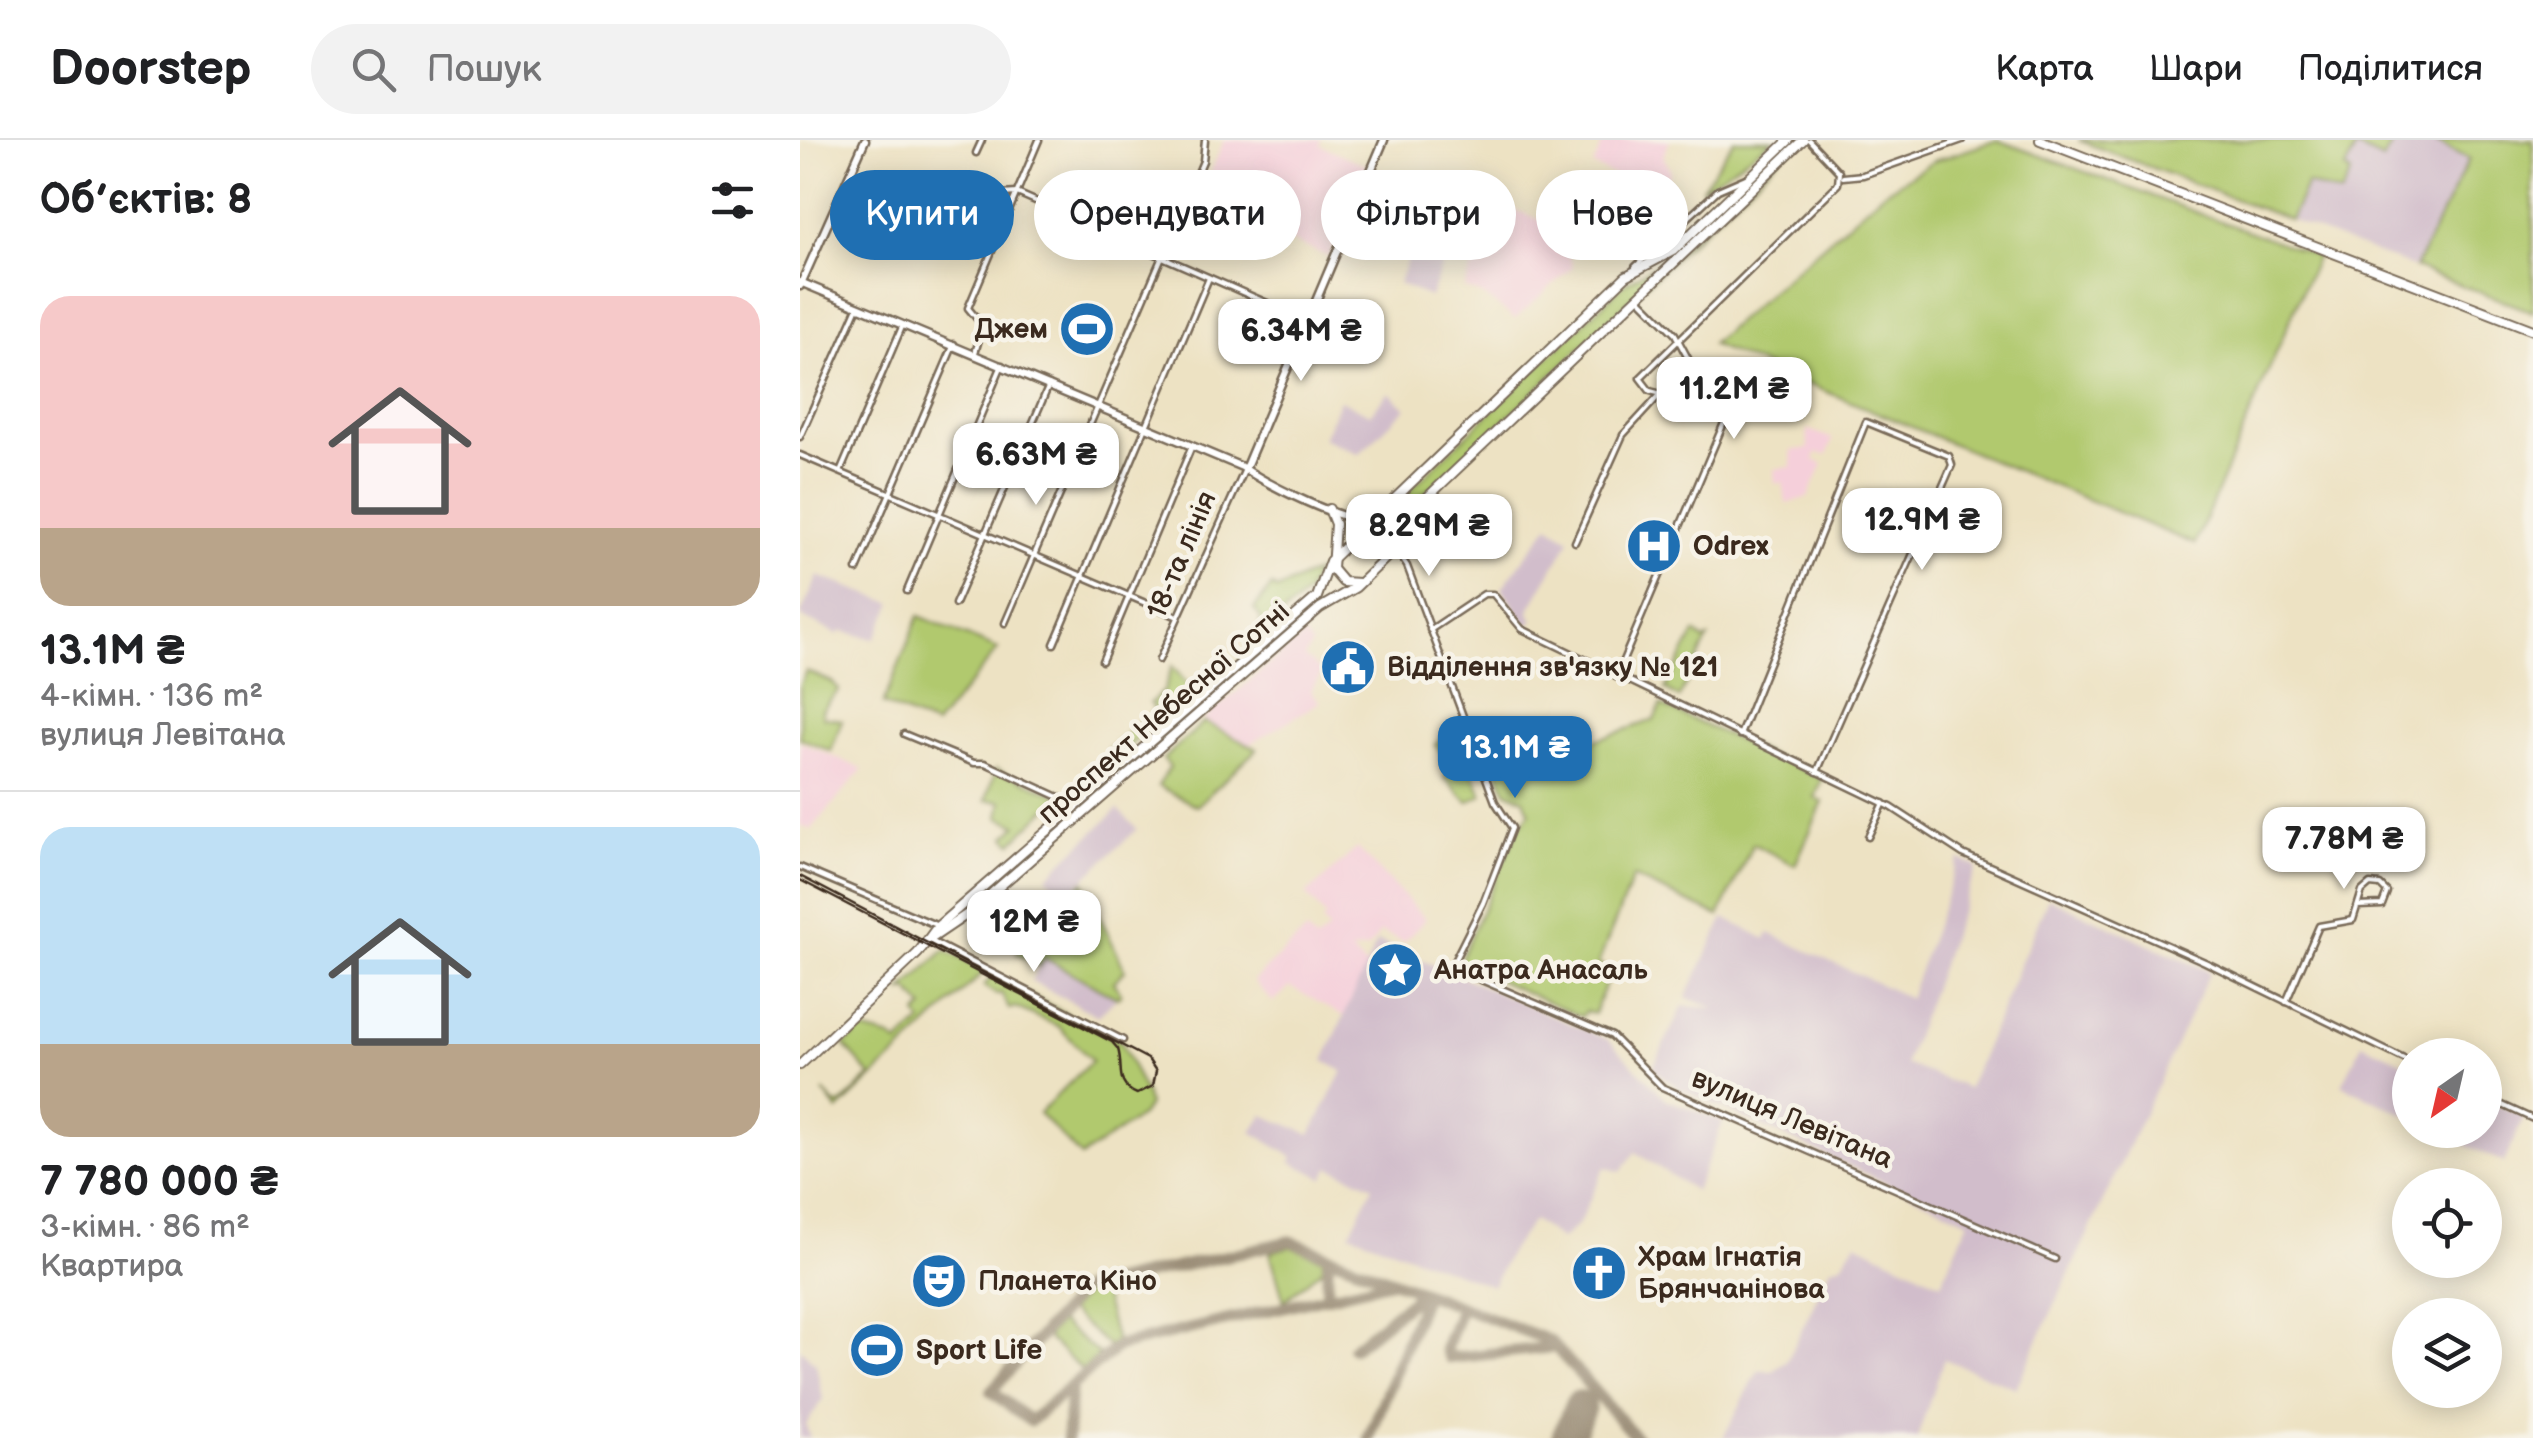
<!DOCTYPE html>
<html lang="uk">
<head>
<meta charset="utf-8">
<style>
	:root { --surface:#fff; --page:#f2f2f2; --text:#202124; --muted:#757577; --line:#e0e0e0; --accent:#1f6fb2 }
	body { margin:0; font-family:"Balsamiq Sans",sans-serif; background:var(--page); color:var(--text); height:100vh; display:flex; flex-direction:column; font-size:38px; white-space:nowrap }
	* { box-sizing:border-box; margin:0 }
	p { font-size:32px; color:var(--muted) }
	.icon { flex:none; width:55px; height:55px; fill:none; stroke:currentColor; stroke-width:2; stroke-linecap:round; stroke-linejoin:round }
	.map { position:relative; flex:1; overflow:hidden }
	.drawer { display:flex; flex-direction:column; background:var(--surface); width:800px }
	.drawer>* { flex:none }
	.hud { position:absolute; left:30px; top:30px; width:950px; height:90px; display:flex; gap:20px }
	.needle { width:65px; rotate:214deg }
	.fabs { position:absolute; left:1592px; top:898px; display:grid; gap:20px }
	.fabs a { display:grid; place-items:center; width:110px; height:110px; border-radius:50%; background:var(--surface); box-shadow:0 5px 25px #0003; font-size:50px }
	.price { position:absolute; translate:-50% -85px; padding:0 22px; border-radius:20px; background:#fff; color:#222; font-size:32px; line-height:65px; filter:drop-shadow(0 2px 5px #0008) }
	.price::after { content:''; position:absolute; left:50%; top:60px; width:30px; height:22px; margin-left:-15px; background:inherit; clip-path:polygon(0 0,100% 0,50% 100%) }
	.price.active { background:var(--accent); color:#fff }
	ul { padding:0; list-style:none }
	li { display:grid; align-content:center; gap:20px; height:530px; padding:0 40px }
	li+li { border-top:2px solid var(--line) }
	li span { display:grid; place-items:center; height:310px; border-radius:30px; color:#555 }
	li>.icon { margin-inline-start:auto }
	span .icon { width:180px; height:180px; fill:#fffc; stroke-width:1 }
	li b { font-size:42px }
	h2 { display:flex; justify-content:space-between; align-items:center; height:120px; padding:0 40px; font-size:42px }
	.pill { padding:0 35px; border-radius:45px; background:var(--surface); box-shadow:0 5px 25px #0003; font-size:35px; line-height:90px }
	.pill.active { background:var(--accent); color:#fff }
	header { display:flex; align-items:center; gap:60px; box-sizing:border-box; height:140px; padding:0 50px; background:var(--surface); border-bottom:2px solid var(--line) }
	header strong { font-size:48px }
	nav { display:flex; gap:55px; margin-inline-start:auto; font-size:35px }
	.search { width:700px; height:90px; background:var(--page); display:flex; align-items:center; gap:25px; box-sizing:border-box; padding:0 35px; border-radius:55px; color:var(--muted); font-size:38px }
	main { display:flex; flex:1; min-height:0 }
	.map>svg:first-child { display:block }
	.built { fill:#f5cfda }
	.industrial { fill:#d1bdcb }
	.green { fill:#b1c96e; stroke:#767a46; stroke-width:2.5 }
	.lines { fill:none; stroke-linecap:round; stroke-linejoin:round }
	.taxiway { stroke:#948670; stroke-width:12 }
	.runway { stroke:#948670; stroke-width:32 }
	.street-casing { stroke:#796a58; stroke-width:9 }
	.secondary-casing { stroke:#796a58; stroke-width:11 }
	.primary-casing { stroke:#796a58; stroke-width:12 }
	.street { stroke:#fff; stroke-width:4 }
	.secondary { stroke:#fff; stroke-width:6 }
	.primary { stroke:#fff; stroke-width:8 }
	.tram { stroke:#3b2a1e; stroke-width:2.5 }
	.labels { text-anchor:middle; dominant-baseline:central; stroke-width:9; stroke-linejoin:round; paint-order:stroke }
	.poi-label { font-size:28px; font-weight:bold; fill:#3b2a1e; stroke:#f7f3e8; text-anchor:start }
	.street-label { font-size:28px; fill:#3b2a1e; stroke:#f7f3e8 }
</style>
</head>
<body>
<header>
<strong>Doorstep</strong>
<div class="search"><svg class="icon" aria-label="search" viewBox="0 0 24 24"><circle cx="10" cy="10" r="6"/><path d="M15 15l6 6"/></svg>Пошук</div>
<nav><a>Карта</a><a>Шари</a><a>Поділитися</a></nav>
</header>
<main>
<section class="drawer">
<h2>Об’єктів: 8<svg class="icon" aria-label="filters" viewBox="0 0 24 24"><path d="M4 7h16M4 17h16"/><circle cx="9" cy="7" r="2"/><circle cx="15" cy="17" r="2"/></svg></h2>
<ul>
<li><span style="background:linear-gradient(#f6c9c9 75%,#b9a48a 0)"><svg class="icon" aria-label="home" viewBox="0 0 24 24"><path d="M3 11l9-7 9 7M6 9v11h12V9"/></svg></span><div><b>13.1M ₴</b><p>4-кімн. · 136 m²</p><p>вулиця Левітана</p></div></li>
<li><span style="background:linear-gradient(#bfe0f5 70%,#b9a48a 0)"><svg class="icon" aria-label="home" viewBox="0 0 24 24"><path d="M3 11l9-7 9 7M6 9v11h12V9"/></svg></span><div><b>7 780 000 ₴</b><p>3-кімн. · 86 m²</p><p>Квартира</p></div></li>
</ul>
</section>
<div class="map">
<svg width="1733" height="1298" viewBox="0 0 1733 1298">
	<rect width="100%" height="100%" fill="#f7f3e8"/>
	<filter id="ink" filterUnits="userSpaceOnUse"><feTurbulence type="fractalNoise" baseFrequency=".01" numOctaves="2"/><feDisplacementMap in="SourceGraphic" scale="20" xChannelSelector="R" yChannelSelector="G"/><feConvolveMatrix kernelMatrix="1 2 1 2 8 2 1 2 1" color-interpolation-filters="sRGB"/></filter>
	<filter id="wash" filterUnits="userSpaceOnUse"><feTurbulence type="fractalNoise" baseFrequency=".0048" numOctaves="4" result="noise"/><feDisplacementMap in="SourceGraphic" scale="40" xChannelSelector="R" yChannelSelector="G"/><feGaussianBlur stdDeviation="2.25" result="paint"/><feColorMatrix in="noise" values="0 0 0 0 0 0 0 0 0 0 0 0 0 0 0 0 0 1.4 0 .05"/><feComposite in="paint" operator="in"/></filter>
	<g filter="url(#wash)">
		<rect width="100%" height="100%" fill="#ede2c3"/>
		<!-- built -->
		<g class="built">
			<path d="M424,0h97l-1,5 48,21 -39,91 -79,-34 12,-28 -51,-23z"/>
			<path d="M804,0h66l-7,16 8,15 -4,8 -13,-2 -15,10 -46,-21z"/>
			<path d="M698,63l62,25 13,39 -58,52 -31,-23 -20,-8z"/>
			<path d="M1007,289l26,10 -6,16 -11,-2 -2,7 9,4 -15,33 -22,7 -3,-22 -8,2 -1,-15 18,-2 -1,-17 17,-1z"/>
			<path d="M504,495l8,10 -8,12 18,15 -11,19 9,11 -70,42 -47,-24z"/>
			<path d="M0,602l63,27 -52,61 -11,-5z"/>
			<path d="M557,708l69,71 -22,23 -23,-10 -14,17 -16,2 15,16 -22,49 -54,-29 -17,15 -20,-21 53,-50 10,10 13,-11 -7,-8 4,-5 -20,-22z"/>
		</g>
		<!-- industrial -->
		<g class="industrial">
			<path d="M1594,0h39l36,18 -54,110 -125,-48 17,-37 24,10 25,-46 27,13z"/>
			<path d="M612,108l32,13 -14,36 -32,-13z"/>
			<path d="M589,252l17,16 -47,46 -36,-16 17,-38 30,14z"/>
			<path d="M749,385l21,14 -41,72 5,10 -7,5 -25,-38z"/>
			<path d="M18,436l75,27 -18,36 -34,-8 -2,4 -39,-19z"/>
			<path d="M318,669l19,20 -71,67 -19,-19z"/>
			<path d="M1159,719l18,8 -72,197 63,24 80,-190 162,74 -194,416 -72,-29 -27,79h-194l35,-67h15l14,-10 44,-94 11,-3 14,-22 85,41 28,-62 -288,-132 -26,-18 -1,-6 29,-59 33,2 -30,-10 38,-80 42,21 3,-6 140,65z"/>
			<path d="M577,801l232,99 57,59 57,23 -28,69 -60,-39 -14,20 -16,-5 -26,56 -18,17 -28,-20 -23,31 -18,35 -142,-53 23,-47 -43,-19 -6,11 -33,-16 2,-5 -41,-25 11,-17 48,19 32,-63 -19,-10z"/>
			<path d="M244,817l73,41 -19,18 -67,-35z"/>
			<path d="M1562,903l48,22v52l-68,-32z"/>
			<path d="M1685,959l39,18 -20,46 -68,-33h49z"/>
			<path d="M0,1208l16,16 7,35 -17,26 4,13h-10z"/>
		</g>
		<!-- green -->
		<g class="green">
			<path d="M934,0h39l-72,49z"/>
			<path d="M998,0l-328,313 -59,52 -22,5 236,-227 48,-28z"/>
			<path d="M1197,0l320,116 -122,288 -484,-200 170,-150 53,-33z"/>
			<path d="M1278,0h316l-11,20 -27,-13 -11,22 6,4 -10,22 -34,-11 -17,36z"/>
			<path d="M1633,0h100v172l-118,-44 54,-109z"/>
			<path d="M516,432l-9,21 -49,43 3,-18 -7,-9 18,-23 5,4z"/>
			<path d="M119,476l79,33 -63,77 -52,-22z"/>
			<path d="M895,493l8,7 5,-2 -29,60 -14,-9z"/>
			<path d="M372,526l21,25 -79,68 -7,-8 48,-41 -5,-7 14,-12z"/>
			<path d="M6,531l26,11 7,8 -17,20 1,7 19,3 -11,31 -31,-13v-54z"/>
			<path d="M861,565l161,74 -7,19 8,4 -28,63 -42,-21 -34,72 -86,-39 -35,87 13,6 -17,44 -9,-3 -3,6 -119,-52 -2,-8 58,-130 11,-14 -6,-14 -18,-8 -10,-27 29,-10 6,16 39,-16v-5l84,-29z"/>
			<path d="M404,582l53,27 -60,57 -39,-20 12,-19 -7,-8z"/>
			<path d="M654,586l28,69 -14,7 -24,-25 11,-11 -20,-21z"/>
			<path d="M196,629l64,27 -48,47 -6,-6 11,-12 -18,-8 3,-16 -16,-1z"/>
			<path d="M284,742l41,88 -11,12 7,12 -4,4 -72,-40 -6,8 -23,-13 42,-58 9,5z"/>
			<path d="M145,810l37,20v4l-144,137 -15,-20 13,14 6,-1 29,-28 -27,-31 17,-15 30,8 7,6 24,-22 -5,-7 7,-7 -16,-18 -7,2z"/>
			<path d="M192,835l129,67 25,54 2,9 -6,10 -61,42 -42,-44 53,-52 -34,-35 -43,-19 -6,2 -8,-16 -4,2 -13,-9z"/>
			<path d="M492,1106l31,12v10l-39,33 -14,-49z"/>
			<path d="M302,1149l14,53 -7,5 -40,-36 16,-18z"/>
			<path d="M258,1181l42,34 -18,15 -33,-30 -1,-8z"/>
		</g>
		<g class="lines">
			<!-- taxiway -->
			<g class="taxiway">
				<path d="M592,1141l-274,65 -88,75 -39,-30 92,-102 207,-48 260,100 86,97"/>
				<path d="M527,1157l1,-41"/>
				<path d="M661,1167l-16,42 5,9 105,-11"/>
				<path d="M553,1208l69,-56"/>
				<path d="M267,1298l4,-51"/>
				<path d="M569,1298l56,-144"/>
			</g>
			<!-- runway -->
			<path class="runway" d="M767,1298l13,-32"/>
		</g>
	</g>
	<g filter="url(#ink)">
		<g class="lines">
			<!-- street casing -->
			<g class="street-casing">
				<g id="street">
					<path d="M176,13l6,-13"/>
					<path d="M1043,37l20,-2 99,-35"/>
					<path d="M45,46l36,16 136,-9 291,128"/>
					<path d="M835,127l83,-77 30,-13"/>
					<path d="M175,213l8,-27 -15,-18 71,-168"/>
					<path d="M858,253l-8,-2 -10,-13 198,-194 1,-12 -30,-32"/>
					<path d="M0,297l57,-128"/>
					<path d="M0,315l378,162"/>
					<path d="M41,330l61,-143"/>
					<path d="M775,402l48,-107 67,-73 -15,-28 -36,-36"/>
					<path d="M594,407l13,19 88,236 17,26 -29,75 -32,64 161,69 50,51 393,172"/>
					<path d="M57,430l97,-226"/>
					<path d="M107,451l95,-226"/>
					<path d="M155,464l94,-219"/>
					<path d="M205,483l198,-462 2,-21"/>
					<path d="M630,490l54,-36h9l29,35 369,178 72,47 242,108 205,100"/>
					<path d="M254,504l155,-366"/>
					<path d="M359,520l86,-191"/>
					<path d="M302,521l90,-215"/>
					<path d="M816,537l119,-280 -39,-15 -9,-17"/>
					<path d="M104,594l70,29h11l89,41"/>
					<path d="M940,595l126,-313 83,34 3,9 -135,307"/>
					<path d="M1068,697l16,-34"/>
					<path d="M0,727l138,59"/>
					<path d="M131,801l192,99"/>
					<path d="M1486,862l33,-76 34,-6 9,-29 8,-7 10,1 7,7 -5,13 -24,1"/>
					<path d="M1685,957l48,22"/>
				</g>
			</g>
			<!-- secondary casing -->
			<g class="secondary-casing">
				<g id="secondary">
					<path d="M0,142l442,185c24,16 104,59 131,52"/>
					<path d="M0,146l65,-146"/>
					<path d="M445,329l139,-329"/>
				</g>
			</g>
			<!-- primary casing -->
			<g class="primary-casing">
				<g id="primary">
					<path d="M1240,0l493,190"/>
					<path d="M529,369l6,15 -3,45 11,13 16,1"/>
					<path d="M578,377l13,4 5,15"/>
					<path d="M132,798l37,-25 351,-305 36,-21 33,-32 24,-44 390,-371"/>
					<path d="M0,925l118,-112 20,-27 379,-329 13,-36 296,-285 47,-25 116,-111"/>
				</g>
			</g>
			<!-- street -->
			<use href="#street" class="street"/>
			<!-- secondary -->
			<use href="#secondary" class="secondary"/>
			<!-- primary -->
			<use href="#primary" class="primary"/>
			<!-- tram -->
			<path class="tram" d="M0,736l348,183 8,12 -3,15 -16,8c-23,-9 -13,-26 -19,-45l-6,-7 -312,-162"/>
		</g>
	</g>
	<!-- icons -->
	<defs>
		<g id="stadium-disc" transform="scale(2.875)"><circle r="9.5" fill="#1f6fb2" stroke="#f7f3e8"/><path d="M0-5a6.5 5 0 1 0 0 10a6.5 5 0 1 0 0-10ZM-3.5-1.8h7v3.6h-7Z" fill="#fff"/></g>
		<g id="hospital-disc" transform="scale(2.875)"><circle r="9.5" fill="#1f6fb2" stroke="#f7f3e8"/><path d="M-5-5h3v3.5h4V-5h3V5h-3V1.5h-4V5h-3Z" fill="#fff"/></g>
		<g id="civic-disc" transform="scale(2.875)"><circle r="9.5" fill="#1f6fb2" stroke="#f7f3e8"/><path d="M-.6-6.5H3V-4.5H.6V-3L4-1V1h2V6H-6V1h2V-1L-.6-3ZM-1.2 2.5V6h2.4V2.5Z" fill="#fff"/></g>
		<g id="sight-disc" transform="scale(2.875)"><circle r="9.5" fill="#1f6fb2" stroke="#f7f3e8"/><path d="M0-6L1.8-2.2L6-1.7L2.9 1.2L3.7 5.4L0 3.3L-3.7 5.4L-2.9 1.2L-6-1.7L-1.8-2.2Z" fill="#fff"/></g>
		<g id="church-disc" transform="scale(2.875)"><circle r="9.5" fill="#1f6fb2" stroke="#f7f3e8"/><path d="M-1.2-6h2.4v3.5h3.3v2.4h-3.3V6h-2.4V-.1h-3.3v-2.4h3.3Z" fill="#fff"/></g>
		<g id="theatre-disc" transform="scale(2.875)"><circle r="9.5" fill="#1f6fb2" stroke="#f7f3e8"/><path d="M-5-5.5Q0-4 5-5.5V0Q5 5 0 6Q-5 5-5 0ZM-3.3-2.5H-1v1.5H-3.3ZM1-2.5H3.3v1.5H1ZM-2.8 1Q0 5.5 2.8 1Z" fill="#fff"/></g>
	</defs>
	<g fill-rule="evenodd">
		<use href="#stadium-disc" x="287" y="189"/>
		<use href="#hospital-disc" x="854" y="406"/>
		<use href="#civic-disc" x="548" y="527"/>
		<use href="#sight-disc" x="595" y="830"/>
		<use href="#church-disc" x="799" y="1133"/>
		<use href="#theatre-disc" x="139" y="1141"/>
		<use href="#stadium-disc" x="77" y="1210"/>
	</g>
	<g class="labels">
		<!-- poi labels -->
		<g class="poi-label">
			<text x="248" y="189" text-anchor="end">Джем</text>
			<text x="893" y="406">Odrex</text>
			<text x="587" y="527">Відділення зв'язку № 121</text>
			<text x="634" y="830">Анатра Анасаль</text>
			<text x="838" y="1117">Храм Ігнатія<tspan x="838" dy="32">Брянчанінова</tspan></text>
			<text x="178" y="1141">Планета Кіно</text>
			<text x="116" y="1210">Sport Life</text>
		</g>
		<!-- street labels -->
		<g class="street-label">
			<text transform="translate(382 415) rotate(-67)">18-та лінія</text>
			<text transform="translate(364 573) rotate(-41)">проспект Небесної Сотні</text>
			<text transform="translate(992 979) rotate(23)">вулиця Левітана</text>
		</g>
	</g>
</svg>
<div class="fabs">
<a><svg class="needle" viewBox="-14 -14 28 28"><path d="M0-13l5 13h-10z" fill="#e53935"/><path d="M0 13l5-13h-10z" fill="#757577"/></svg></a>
<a><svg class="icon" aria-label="locate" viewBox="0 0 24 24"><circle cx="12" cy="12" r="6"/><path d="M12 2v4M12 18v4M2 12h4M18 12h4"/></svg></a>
<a><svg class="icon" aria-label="layers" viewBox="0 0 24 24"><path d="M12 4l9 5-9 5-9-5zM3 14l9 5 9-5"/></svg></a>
</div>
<b class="price" style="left:501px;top:244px">6.34M ₴</b>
<b class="price" style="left:934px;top:302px">11.2M ₴</b>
<b class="price" style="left:236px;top:368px">6.63M ₴</b>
<b class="price" style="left:1122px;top:433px">12.9M ₴</b>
<b class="price" style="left:629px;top:439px">8.29M ₴</b>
<b class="price active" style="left:715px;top:661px">13.1M ₴</b>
<b class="price" style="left:1544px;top:752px">7.78M ₴</b>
<b class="price" style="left:234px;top:835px">12M ₴</b>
<div class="hud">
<a class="pill active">Купити</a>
<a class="pill">Орендувати</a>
<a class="pill">Фільтри</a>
<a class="pill">Нове</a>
</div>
</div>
</main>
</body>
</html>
